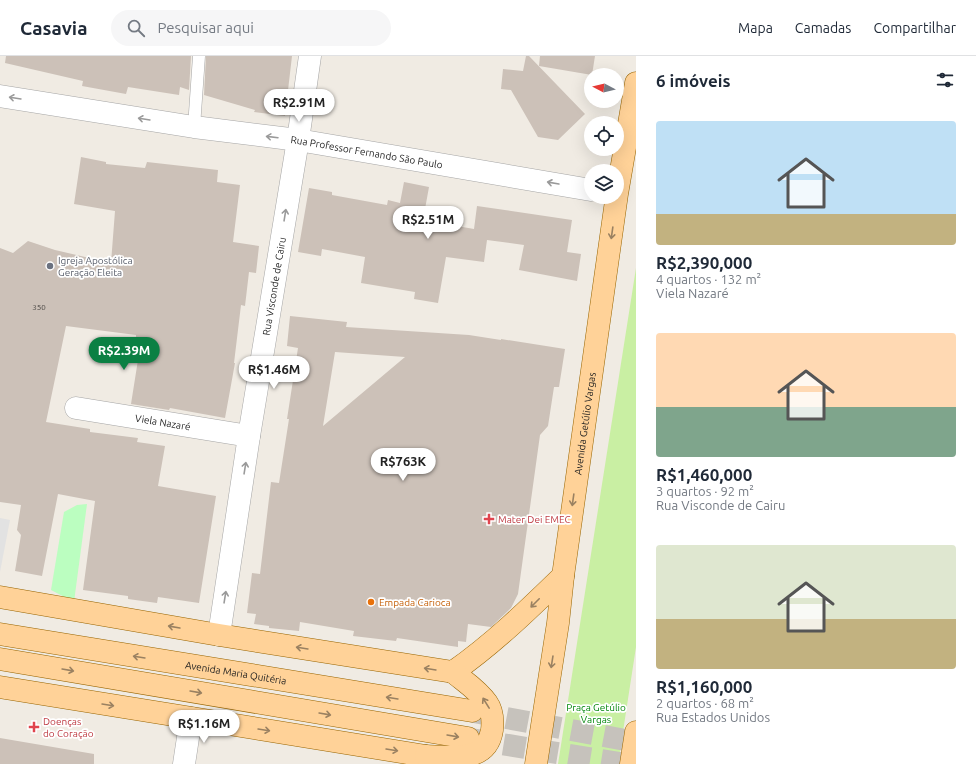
<!DOCTYPE html>
<html lang="pt">
<head>
<meta charset="utf-8">
<style>
	:root { --surface:#fff; --page:#f6f6f7; --text:#1f2937; --muted:#747a83; --line:#e0e1e3; --accent:#0b8043 }
	body { margin:0; font-family:Ubuntu,sans-serif; background:var(--page); color:var(--text); height:100vh; display:flex; flex-direction:column; font-size:15px; white-space:nowrap }
	* { box-sizing:border-box; margin:0 }
	p { font-size:13px; color:var(--muted) }
	.icon { flex:none; width:22px; height:22px; fill:none; stroke:currentColor; stroke-width:2; stroke-linecap:round; stroke-linejoin:round }
	.map { position:relative; flex:1; overflow:hidden }
	.sheet { display:flex; flex-direction:column; background:var(--surface); width:340px }
	.sheet>* { flex:none }
	.needle { width:26px; rotate:277deg }
	.buttons { position:absolute; left:584px; top:12px; display:grid; gap:8px }
	.buttons a { display:grid; place-items:center; width:40px; height:40px; border-radius:50%; background:var(--surface); box-shadow:0 4px 16px #0002; font-size:20px }
	.price { position:absolute; translate:-50% -34px; padding:0 9px; border-radius:14px; background:#fff; color:#222; font-size:13px; line-height:26px; filter:drop-shadow(0 1px 2px #0008) }
	.price::after { content:''; position:absolute; left:50%; top:24px; width:12px; height:9px; margin-left:-6px; background:inherit; clip-path:polygon(0 0,100% 0,50% 100%) }
	.price.active { background:var(--accent); color:#fff }
	ul { padding:0; list-style:none }
	li { display:grid; align-content:center; gap:8px; height:212px; padding:0 20px }
	li span { display:grid; place-items:center; height:124px; border-radius:4px; color:#555 }
	li>.icon { margin-inline-start:auto }
	span .icon { width:72px; height:72px; fill:#fffc; stroke-width:1 }
	li b { font-size:17px }
	h2 { display:flex; justify-content:space-between; align-items:center; height:48px; padding:0 20px; font-size:17px }
	header { display:flex; align-items:center; gap:24px; box-sizing:border-box; height:56px; padding:0 20px; background:var(--surface); border-bottom:1px solid var(--line) }
	header strong { font-size:19px }
	nav { display:flex; gap:22px; margin-inline-start:auto; font-size:14px }
	.search { width:280px; height:36px; background:var(--page); display:flex; align-items:center; gap:10px; box-sizing:border-box; padding:0 14px; border-radius:22px; color:var(--muted); font-size:15px }
	main { display:flex; flex:1; min-height:0 }
	.map>svg:first-child { display:block }
	.grass { fill:#c9efa3 }
	.park { fill:#bbfec0 }
	.parking { fill:#e2e2e2 }
	.building { fill:#ccc1b8; fill-rule:evenodd }
	.lines { fill:none; stroke-linecap:round; stroke-linejoin:round }
	.primary-tunnel { stroke:#c6c2bc; stroke-width:22; stroke-dasharray:22 11; stroke-linecap:butt }
	.service-casing { stroke:#a5a5a5; stroke-width:13 }
	.minor-casing { stroke:#a5a5a5; stroke-width:23 }
	.tertiary-casing { stroke:#a5a5a5; stroke-width:23 }
	.primary-casing { stroke:#976400; stroke-width:23 }
	.service { stroke:#fff; stroke-width:12 }
	.minor { stroke:#fff; stroke-width:22 }
	.tertiary { stroke:#fff; stroke-width:22 }
	.primary { stroke:#ffd298; stroke-width:22 }
	.oneway { stroke:#9a9a9a }
	.oneway2 { stroke:#9a8161 }
	.worship-dot { fill:#6b7280; stroke:#fff; stroke-width:1.5 }
	.health-dot { fill:#e0444e; stroke:#fff; stroke-width:1.5 }
	.food-dot { fill:#e8710a; stroke:#fff; stroke-width:1.5 }
	.labels { text-anchor:middle; dominant-baseline:central; stroke-width:3.5; stroke-linejoin:round; paint-order:stroke }
	.number-label { font-size:8px; fill:#4a4744 }
	.street-label { font-size:10px; fill:#1e1e1e; stroke:#fff }
	.worship-label { font-size:10px; fill:#5b616d; stroke:#fff; text-anchor:start }
	.health-label { font-size:10px; fill:#be3a42; stroke:#fff; text-anchor:start }
	.food-label { font-size:10px; fill:#c56008; stroke:#fff; text-anchor:start }
	.park-label { font-size:10px; fill:#02860b; stroke:#fff }
</style>
</head>
<body>
<header>
<strong>Casavia</strong>
<div class="search"><svg class="icon" aria-label="search" viewBox="0 0 24 24"><circle cx="10" cy="10" r="6"/><path d="M15 15l6 6"/></svg>Pesquisar aqui</div>
<nav><a>Mapa</a><a>Camadas</a><a>Compartilhar</a></nav>
</header>
<main>
<div class="map">
<svg width="636" height="708" viewBox="0 0 636 708">
	<rect width="100%" height="100%" fill="#f0ebe3"/>
	<!-- grass -->
	<path class="grass" d="M636,212v379l-18,117h-60z"/>
	<!-- park -->
	<path class="park" d="M87,448l-13,98 -23,-12 13,-78 13,-7z"/>
	<!-- parking -->
	<path class="parking" d="M0,462l10,2 -10,52z"/>
	<!-- building -->
	<g class="building">
		<path d="M6,0h185l-2,34 -9,-3 -1,8 -51,-8 -2,7 -44,-8 1,-5 -78,-18z"/>
		<path d="M206,0h86l-7,60 -31,-4 1,-2 -51,-15z"/>
		<path d="M526,0h3l56,58 -27,26 -20,-3 -27,-47 -10,-1 2,-20 20,2z"/>
		<path d="M540,0h55l-3,19 -53,-9z"/>
		<path d="M81,101l25,5v2l39,4 2,-6 71,8 -1,12 23,3 -7,57 26,4 -3,27 -7,-1 -4,34 -4,-1 -7,58h1l-10,55 -55,-10 -1,2 -38,-6 10,-63 -5,-1v-5l-70,-9 -20,96 44,7v3l48,6 -1,4 28,4 -7,40 58,10 -17,107 -41,-6 -1,6 -29,-4v-3l-45,-6 12,-89 -37,-7 -16,82 -27,-5 6,-36 -4,-5 4,-25 -21,-3v-254l13,5 15,-12 27,9 56,13 4,-52 -41,-7z"/>
		<path d="M404,126l25,5 -6,33 51,9 3,-23 95,14 -5,32 14,2 -4,27 -58,-11 5,-25 -37,-5 -3,22 -38,-5 -8,46 -24,-4 1,-7 -54,-9 4,-26 -43,-8 -1,7 -23,-4 11,-64 23,4v3l55,10 1,-5 12,3z"/>
		<path d="M290,260l57,6 -1,5 123,8 32,5v-1l64,10 -6,38h-5l-6,39 -8,9 -22,159 -7,14 -20,19 -23,-3 -2,18 -8,-1v6l-61,-9 -1,3 -43,-5 1,-5 -54,-9 -1,9 -30,-3v-2l-15,-2 2,-10 -9,-1 5,-40 8,1 11,-92 8,1 10,-64h-2l11,-71 -11,-2zM335,296l70,5 -82,69z"/>
		<path d="M0,682l94,16v10h-94z"/>
	</g>
	<g class="lines">
		<!-- primary-tunnel -->
		<g class="primary-tunnel">
			<path d="M474,656l162,30"/>
			<path d="M471,683l154,25"/>
		</g>
		<!-- service casing -->
		<g class="service-casing">
			<path id="service" d="M194,71l5,-71"/>
		</g>
		<!-- minor casing -->
		<g class="minor-casing">
			<g id="minor">
				<path id="s1" d="M76,352l173,28"/>
				<path id="s2" d="M219,579l30,-199 49,-296 12,-84"/>
				<path d="M184,708l7,-46"/>
			</g>
		</g>
		<!-- tertiary casing -->
		<g class="tertiary-casing">
			<g id="tertiary">
				<path id="s3" d="M0,40l194,31 104,13 293,50"/>
			</g>
		</g>
		<!-- primary casing -->
		<g class="primary-casing">
			<g id="primary">
				<path d="M0,541l219,38 234,37c40,-28 75,-62 110,-96"/>
				<path id="s4" d="M0,578l472,77"/>
				<path d="M0,603l468,79"/>
				<path d="M0,631l426,69 7,8"/>
				<path d="M426,700c26,1 61,7 66,-26 1,-9 0,-20 -5,-27 -9,-13 -22,-21 -34,-31"/>
				<path id="s5" d="M536,708l22,-141 5,-47 54,-382 19,-111"/>
				<path d="M631,708l5,-32"/>
			</g>
		</g>
		<!-- service -->
		<use href="#service" class="service"/>
		<!-- minor -->
		<use href="#minor" class="minor"/>
		<!-- tertiary -->
		<use href="#tertiary" class="tertiary"/>
		<!-- primary -->
		<use href="#primary" class="primary"/>
	</g>
	<!-- one-way arrows -->
	<defs><path id="oneway-shaft" d="M-6 0H5M1.5-3L5.5 0L1.5 3" fill="none" stroke-width="1.6" stroke-linecap="round" stroke-linejoin="round"/></defs>
	<g class="oneway">
		<use href="#oneway-shaft" transform="translate(15 42) rotate(-171)"/>
		<use href="#oneway-shaft" transform="translate(144 63) rotate(-171)"/>
		<use href="#oneway-shaft" transform="translate(272 81) rotate(-173)"/>
		<use href="#oneway-shaft" transform="translate(553 127) rotate(-170)"/>
		<use href="#oneway-shaft" transform="translate(285 159) rotate(-81)"/>
		<use href="#oneway-shaft" transform="translate(245 412) rotate(-81)"/>
		<use href="#oneway-shaft" transform="translate(225 541) rotate(-81)"/>
	</g>
	<g class="oneway2">
		<use href="#oneway-shaft" transform="translate(612 177) rotate(98)"/>
		<use href="#oneway-shaft" transform="translate(573 444) rotate(98)"/>
		<use href="#oneway-shaft" transform="translate(535 547) rotate(135)"/>
		<use href="#oneway-shaft" transform="translate(174 571) rotate(-170)"/>
		<use href="#oneway-shaft" transform="translate(302 592) rotate(-171)"/>
		<use href="#oneway-shaft" transform="translate(139 601) rotate(-171)"/>
		<use href="#oneway-shaft" transform="translate(552 606) rotate(99)"/>
		<use href="#oneway-shaft" transform="translate(430 613) rotate(-171)"/>
		<use href="#oneway-shaft" transform="translate(68 614) rotate(10)"/>
		<use href="#oneway-shaft" transform="translate(196 636) rotate(10)"/>
		<use href="#oneway-shaft" transform="translate(392 642) rotate(-171)"/>
		<use href="#oneway-shaft" transform="translate(486 647) rotate(-122)"/>
		<use href="#oneway-shaft" transform="translate(108 649) rotate(9)"/>
		<use href="#oneway-shaft" transform="translate(325 658) rotate(10)"/>
		<use href="#oneway-shaft" transform="translate(264 674) rotate(9)"/>
		<use href="#oneway-shaft" transform="translate(453 680) rotate(10)"/>
		<use href="#oneway-shaft" transform="translate(392 694) rotate(9)"/>
	</g>
	<!-- markers -->
	<circle class="worship-dot" cx="50" cy="210" r="4"/>
	<g class="health-dot">
		<path d="M487 457h4v4h4v4h-4v4h-4v-4h-4v-4h4z"/>
		<path d="M32 665h4v4h4v4h-4v4h-4v-4h-4v-4h4z"/>
	</g>
	<circle class="food-dot" cx="371" cy="546" r="4"/>
	<g class="labels">
		<!-- number labels -->
		<g class="number-label">
			<text x="39" y="251">350</text>
		</g>
		<!-- street labels -->
		<g class="street-label">
			<text stroke="none"><textPath href="#s3" startOffset="371">Rua Professor Fernando São Paulo</textPath></text>
			<text stroke="none"><textPath href="#s2" startOffset="353">Rua Visconde de Cairu</textPath></text>
			<text stroke="none"><textPath href="#s1" startOffset="88">Viela Nazaré</textPath></text>
			<text stroke="none"><textPath href="#s5" startOffset="344">Avenida Getúlio Vargas</textPath></text>
			<text stroke="none"><textPath href="#s4" startOffset="239">Avenida Maria Quitéria</textPath></text>
		</g>
		<!-- worship labels -->
		<g class="worship-label">
			<text x="58" y="204">Igreja Apostólica<tspan x="58" dy="12">Geração Eleita</tspan></text>
		</g>
		<!-- health labels -->
		<g class="health-label">
			<text x="498" y="463">Mater Dei EMEC</text>
			<text x="43" y="665">Doenças<tspan x="43" dy="12">do Coração</tspan></text>
		</g>
		<!-- food labels -->
		<g class="food-label">
			<text x="379" y="546">Empada Carioca</text>
		</g>
		<!-- park labels -->
		<g class="park-label">
			<text x="596" y="651">Praça Getúlio<tspan x="596" dy="12">Vargas</tspan></text>
		</g>
	</g>
</svg>
<div class="buttons">
<a><svg class="needle" viewBox="-14 -14 28 28"><path d="M0-13l5 13h-10z" fill="#e53935"/><path d="M0 13l5-13h-10z" fill="#747a83"/></svg></a>
<a><svg class="icon" aria-label="locate" viewBox="0 0 24 24"><circle cx="12" cy="12" r="6"/><path d="M12 2v4M12 18v4M2 12h4M18 12h4"/></svg></a>
<a><svg class="icon" aria-label="layers" viewBox="0 0 24 24"><path d="M12 4l9 5-9 5-9-5zM3 14l9 5 9-5"/></svg></a>
</div>
<b class="price" style="left:299px;top:67px">R$2.91M</b>
<b class="price" style="left:428px;top:184px">R$2.51M</b>
<b class="price active" style="left:124px;top:315px">R$2.39M</b>
<b class="price" style="left:274px;top:334px">R$1.46M</b>
<b class="price" style="left:403px;top:426px">R$763K</b>
<b class="price" style="left:204px;top:688px">R$1.16M</b>
</div>
<section class="sheet">
<h2>6 imóveis<svg class="icon" aria-label="filters" viewBox="0 0 24 24"><path d="M4 7h16M4 17h16"/><circle cx="9" cy="7" r="2"/><circle cx="15" cy="17" r="2"/></svg></h2>
<ul>
<li><span style="background:linear-gradient(#bfe0f5 75%,#c2b280 0)"><svg class="icon" aria-label="home" viewBox="0 0 24 24"><path d="M3 11l9-7 9 7M6 9v11h12V9"/></svg></span><div><b>R$2,390,000</b><p>4 quartos · 132 m²</p><p>Viela Nazaré</p></div></li>
<li><span style="background:linear-gradient(#ffd9b3 60%,#7fa58c 0)"><svg class="icon" aria-label="home" viewBox="0 0 24 24"><path d="M3 11l9-7 9 7M6 9v11h12V9"/></svg></span><div><b>R$1,460,000</b><p>3 quartos · 92 m²</p><p>Rua Visconde de Cairu</p></div></li>
<li><span style="background:linear-gradient(#dfe7d0 60%,#c2b280 0)"><svg class="icon" aria-label="home" viewBox="0 0 24 24"><path d="M3 11l9-7 9 7M6 9v11h12V9"/></svg></span><div><b>R$1,160,000</b><p>2 quartos · 68 m²</p><p>Rua Estados Unidos</p></div></li>
</ul>
</section>
</main>
</body>
</html>
